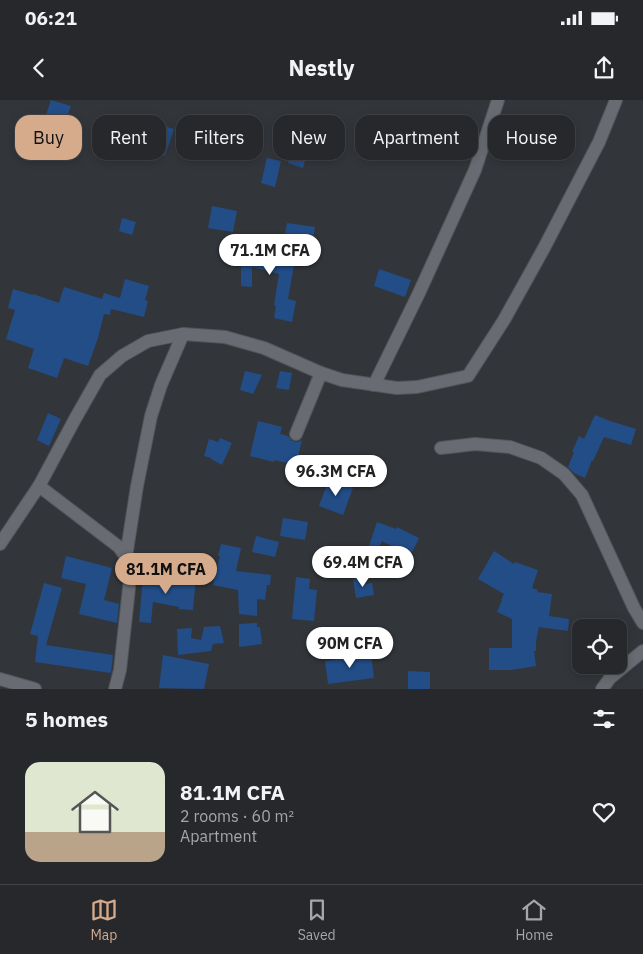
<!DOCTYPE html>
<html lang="en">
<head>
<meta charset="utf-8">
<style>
	:root { --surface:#26282c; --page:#2e3034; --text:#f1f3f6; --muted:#a4a6a9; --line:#424448; --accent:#d6ab8b }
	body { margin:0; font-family:"IBM Plex Sans",sans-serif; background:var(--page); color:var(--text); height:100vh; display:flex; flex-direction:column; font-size:19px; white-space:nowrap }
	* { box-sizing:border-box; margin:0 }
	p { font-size:16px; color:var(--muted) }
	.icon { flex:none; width:28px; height:28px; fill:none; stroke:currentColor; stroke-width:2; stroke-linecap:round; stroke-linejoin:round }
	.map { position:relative; height:589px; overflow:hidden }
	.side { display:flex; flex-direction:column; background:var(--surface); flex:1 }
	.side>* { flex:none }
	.guide { position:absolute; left:15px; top:15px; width:614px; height:45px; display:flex; gap:10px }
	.controls { position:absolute; left:572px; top:519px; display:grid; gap:10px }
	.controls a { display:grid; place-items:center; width:55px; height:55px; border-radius:10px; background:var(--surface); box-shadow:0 2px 8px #0003,0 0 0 1px var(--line); font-size:25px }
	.price { position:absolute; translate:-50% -42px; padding:0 11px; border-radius:18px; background:#fff; color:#222; font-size:16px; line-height:32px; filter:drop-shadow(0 1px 2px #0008) }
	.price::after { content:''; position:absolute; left:50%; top:30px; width:15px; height:11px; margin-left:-8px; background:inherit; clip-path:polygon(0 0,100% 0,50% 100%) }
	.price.current { background:var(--accent); color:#111 }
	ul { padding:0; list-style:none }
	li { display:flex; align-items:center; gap:15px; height:125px; padding:0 25px }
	li span { display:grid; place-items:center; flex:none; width:140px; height:100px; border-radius:15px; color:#555 }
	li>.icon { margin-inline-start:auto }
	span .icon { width:60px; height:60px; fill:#fffc; stroke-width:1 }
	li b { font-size:21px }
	h2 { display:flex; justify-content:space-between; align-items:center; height:60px; padding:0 25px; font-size:21px }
	.tag { padding:0 18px; border-radius:15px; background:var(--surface); box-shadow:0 2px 8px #0003,0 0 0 1px var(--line); font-size:18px; line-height:45px }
	.tag.current { background:var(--accent); color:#111 }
	.status { display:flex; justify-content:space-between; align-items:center; height:35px; padding:0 25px; background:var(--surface); direction:ltr }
	.status svg { height:14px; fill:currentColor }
	header { display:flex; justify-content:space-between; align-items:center; height:65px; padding:0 25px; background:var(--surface); font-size:22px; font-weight:800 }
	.dock { display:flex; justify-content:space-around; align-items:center; height:70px; border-top:1px solid var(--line); background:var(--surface); font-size:14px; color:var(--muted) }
	.dock a { display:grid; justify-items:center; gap:2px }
	.dock .current { color:var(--accent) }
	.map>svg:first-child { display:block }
	.building { fill:#224d87 }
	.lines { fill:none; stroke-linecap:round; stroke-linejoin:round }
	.street-casing { stroke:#525559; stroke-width:14 }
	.street { stroke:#686c72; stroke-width:12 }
</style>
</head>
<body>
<div class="status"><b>06:21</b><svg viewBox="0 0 49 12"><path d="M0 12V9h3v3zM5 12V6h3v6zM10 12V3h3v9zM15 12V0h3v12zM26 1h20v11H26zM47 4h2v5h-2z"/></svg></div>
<header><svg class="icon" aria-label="back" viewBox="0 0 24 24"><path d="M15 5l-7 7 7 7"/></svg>Nestly<svg class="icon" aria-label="share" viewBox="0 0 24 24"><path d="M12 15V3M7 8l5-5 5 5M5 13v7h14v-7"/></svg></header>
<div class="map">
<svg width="643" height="589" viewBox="0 0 643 589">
	<rect width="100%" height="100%" fill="#32363b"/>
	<!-- building -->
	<g class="building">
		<path d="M51,0l20,6 -9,25 -19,-7z"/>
		<path d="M148,21l26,8 -9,27 -26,-8z"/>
		<path d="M296,35l15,5 -8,28 -15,-5z"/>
		<path d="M267,58l14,3 -6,26 -14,-4z"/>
		<path d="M212,106l25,5 -4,21 -25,-4z"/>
		<path d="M122,118l14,4 -4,13 -13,-4z"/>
		<path d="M287,123l28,4 -3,18 -28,-5z"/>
		<path d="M259,135l17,3 -4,24 22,3 -6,34 8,2 -4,21 -18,-4 2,-12 -2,-1 5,-31 -27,-7v20l-11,-1v-22l-13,-3 1,-4h27z"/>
		<path d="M379,169l32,11 -6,17 -31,-11z"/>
		<path d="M125,179l24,7 -4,14 3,1 -4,16 -33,-8 -1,6 -6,-1 -6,24 -10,28 -24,-8 -7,20 -29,-10 6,-19 -28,-10 9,-29 -7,-2 5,-19 20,6v-1l26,9 5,-16 38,12 2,-6 16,5z"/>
		<path d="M245,271l17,4 -9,19 -13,-4z"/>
		<path d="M280,271l12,2 -3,17 -13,-2z"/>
		<path d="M48,313l13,6 -12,27 -12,-6z"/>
		<path d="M595,315l15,6 26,8 -5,16 -27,-8 -11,24 -1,-1 -7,18 -11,-5 -6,-6 6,-15h-2l7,-16 5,3z"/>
		<path d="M258,321l24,6 -2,7 8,2 4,5 6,1 4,-2 -6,25 -22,-5v2l-24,-6z"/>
		<path d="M220,338l12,5 -10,22 -11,-6v-1l-7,-2 5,-17 9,3z"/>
		<path d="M329,379l24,9 -10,27 -24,-9z"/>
		<path d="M283,418l25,4 -3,18 -25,-4z"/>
		<path d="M377,422l19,7 1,-2 22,11 -9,18 -28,-15 -4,8 -9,-3z"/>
		<path d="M256,436l23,6 -4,15 -23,-5z"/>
		<path d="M221,444l20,4 -5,23 35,4 -1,10h-3l-2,15 -8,-1v17l-18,-2 -1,-24 -25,-5 7,-29h-2z"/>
		<path d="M494,451l20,13 1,-2 23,8 -6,18 6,2 -1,2 15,2 -3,22 20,3 -1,12 -29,-4 -3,14v10h-2l2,15 -25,4h-22v-22h23v-29l-15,-7 5,-12h-1l3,-6 -26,-15z"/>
		<path d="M66,456l46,12 -8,32 15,4 -2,19 -38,-9 7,-30 -25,-6z"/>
		<path d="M182,475l14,2 -3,33 -14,-1v-2l-26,-5 -2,21 -12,-1 4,-45 38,7z"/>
		<path d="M296,477l14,2 -1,10 8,1 -3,31 -22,-2z"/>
		<path d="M364,477l1,7 7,-1 2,12 -18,3 -3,-19z"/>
		<path d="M44,483l18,5 -16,57 67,10 -2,18 -76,-11 3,-26 -8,-2z"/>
		<path d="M257,523v4h3l2,17 -23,3v-23z"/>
		<path d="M220,526l4,17 -11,1 -2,7 -33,4 -1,-26 15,-1 -1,10 10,2 3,-13z"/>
		<path d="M371,554l3,24 -46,6 -3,-23z"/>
		<path d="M163,555l46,9 -5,25 -45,-1z"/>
		<path d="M408,571l22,1v17h-22z"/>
	</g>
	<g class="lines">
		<!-- street casing -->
		<g class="street-casing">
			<g id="street">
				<path d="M374,285l45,-92 56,-123 23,-70"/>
				<path d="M296,334l25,-61"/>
				<path d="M441,348l34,-4 35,3 31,11 23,16 18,21 52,113 9,15"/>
				<path d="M39,386l80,61 7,10 4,13 -1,18 -9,82 -5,19"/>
				<path d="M0,444l39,-58 36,-67 25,-44 22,-19 26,-15 35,-7 42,3 39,11 57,25 21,7 55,8 20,-1 51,-11 36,-56 40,-72 55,-106 17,-42"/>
				<path d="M126,457l11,-71 14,-70 10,-31 22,-51"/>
				<path d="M0,579l35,10"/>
				<path d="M602,589l8,-11 33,-27"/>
			</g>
		</g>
		<!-- street -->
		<use href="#street" class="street"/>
	</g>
</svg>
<div class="controls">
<a><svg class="icon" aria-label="locate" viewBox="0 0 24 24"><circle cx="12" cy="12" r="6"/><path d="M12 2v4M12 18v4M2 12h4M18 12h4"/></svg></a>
</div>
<b class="price" style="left:270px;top:176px">71.1M CFA</b>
<b class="price" style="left:336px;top:397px">96.3M CFA</b>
<b class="price" style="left:363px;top:488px">69.4M CFA</b>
<b class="price current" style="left:166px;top:495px">81.1M CFA</b>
<b class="price" style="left:350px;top:569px">90M CFA</b>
<div class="guide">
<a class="tag current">Buy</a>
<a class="tag">Rent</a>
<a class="tag">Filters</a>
<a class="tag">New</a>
<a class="tag">Apartment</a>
<a class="tag">House</a>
</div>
</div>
<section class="side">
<h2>5 homes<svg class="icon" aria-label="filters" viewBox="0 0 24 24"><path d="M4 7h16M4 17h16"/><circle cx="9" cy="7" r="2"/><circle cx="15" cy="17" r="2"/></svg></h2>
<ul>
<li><span style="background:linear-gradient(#dfe7d0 70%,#b9a48a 0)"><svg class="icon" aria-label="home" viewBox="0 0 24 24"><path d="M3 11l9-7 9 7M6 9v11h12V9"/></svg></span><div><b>81.1M CFA</b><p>2 rooms · 60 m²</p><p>Apartment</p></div><svg class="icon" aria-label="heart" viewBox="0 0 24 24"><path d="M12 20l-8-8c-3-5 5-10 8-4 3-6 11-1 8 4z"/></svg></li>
</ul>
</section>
<nav class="dock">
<a class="current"><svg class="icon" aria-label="map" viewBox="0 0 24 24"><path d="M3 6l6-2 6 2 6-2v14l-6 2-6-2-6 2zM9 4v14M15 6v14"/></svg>Map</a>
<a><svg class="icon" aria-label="saved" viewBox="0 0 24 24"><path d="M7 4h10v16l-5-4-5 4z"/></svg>Saved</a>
<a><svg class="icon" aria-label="home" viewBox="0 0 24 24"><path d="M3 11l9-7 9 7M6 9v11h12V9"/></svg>Home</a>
</nav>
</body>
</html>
